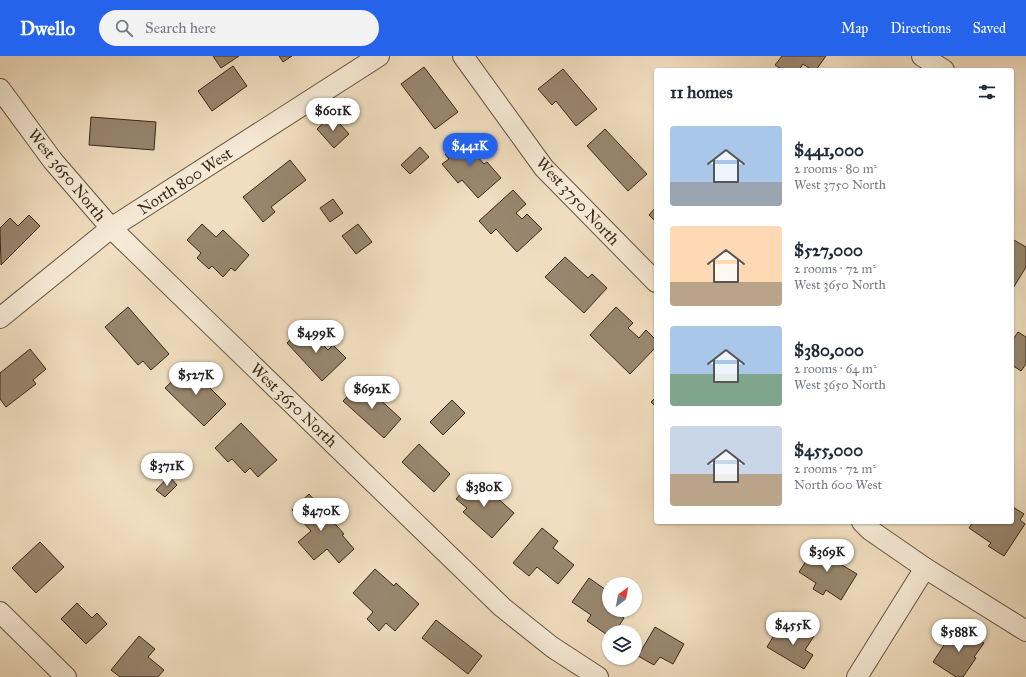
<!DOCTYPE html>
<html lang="en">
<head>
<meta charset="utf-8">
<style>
	:root { --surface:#fff; --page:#f2f2f3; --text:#1f2937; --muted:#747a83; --accent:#2563eb }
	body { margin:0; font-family:"IM FELL Great Primer",serif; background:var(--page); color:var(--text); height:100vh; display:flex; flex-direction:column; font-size:15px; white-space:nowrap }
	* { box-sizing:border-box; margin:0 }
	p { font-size:13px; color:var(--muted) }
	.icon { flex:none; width:22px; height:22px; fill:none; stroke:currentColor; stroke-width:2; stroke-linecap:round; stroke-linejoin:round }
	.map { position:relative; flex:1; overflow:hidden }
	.side { position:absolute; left:654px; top:12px; width:360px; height:456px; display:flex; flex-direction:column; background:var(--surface); border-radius:4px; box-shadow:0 1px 3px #0004 }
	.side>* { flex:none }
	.needle { width:26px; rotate:32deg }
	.controls { position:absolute; left:602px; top:521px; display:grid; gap:8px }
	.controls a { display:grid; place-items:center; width:40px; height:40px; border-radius:50%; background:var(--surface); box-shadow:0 1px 3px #0004; font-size:20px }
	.price { position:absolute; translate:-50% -34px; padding:0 9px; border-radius:14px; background:#fff; color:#222; font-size:13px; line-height:26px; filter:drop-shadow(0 1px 2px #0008) }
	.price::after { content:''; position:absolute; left:50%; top:24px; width:12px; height:9px; margin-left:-6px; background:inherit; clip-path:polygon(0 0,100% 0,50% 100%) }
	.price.selected { background:var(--accent); color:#fff }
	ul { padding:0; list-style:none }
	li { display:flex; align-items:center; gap:12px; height:100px; padding:0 16px }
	li span { display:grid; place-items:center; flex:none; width:112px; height:80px; border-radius:4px; color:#555 }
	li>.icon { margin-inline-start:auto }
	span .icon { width:48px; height:48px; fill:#fffc; stroke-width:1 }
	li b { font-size:17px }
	h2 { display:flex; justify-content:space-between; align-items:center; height:48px; padding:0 16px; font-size:17px }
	header { display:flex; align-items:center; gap:24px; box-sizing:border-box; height:56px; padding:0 20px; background:var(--accent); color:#fff }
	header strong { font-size:19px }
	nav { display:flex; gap:22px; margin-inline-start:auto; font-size:14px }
	.search { width:280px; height:36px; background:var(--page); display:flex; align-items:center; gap:10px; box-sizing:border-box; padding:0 14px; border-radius:22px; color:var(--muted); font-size:15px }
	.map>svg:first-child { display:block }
	.building { fill:#98876f; stroke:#372918 }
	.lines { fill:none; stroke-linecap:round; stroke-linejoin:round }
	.minor-casing { stroke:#665642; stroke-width:22 }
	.minor { stroke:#f6ead6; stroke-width:20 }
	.labels { text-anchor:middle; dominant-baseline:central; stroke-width:3; stroke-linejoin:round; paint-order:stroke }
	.street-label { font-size:16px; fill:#372918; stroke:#f6ead6 }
</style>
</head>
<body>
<header>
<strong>Dwello</strong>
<div class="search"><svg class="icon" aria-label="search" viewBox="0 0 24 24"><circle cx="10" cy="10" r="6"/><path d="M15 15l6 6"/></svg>Search here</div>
<nav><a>Map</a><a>Directions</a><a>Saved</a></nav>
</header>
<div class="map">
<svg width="1026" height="621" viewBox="0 0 1026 621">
	<rect width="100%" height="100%" fill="#f1dec0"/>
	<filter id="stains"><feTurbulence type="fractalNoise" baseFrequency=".005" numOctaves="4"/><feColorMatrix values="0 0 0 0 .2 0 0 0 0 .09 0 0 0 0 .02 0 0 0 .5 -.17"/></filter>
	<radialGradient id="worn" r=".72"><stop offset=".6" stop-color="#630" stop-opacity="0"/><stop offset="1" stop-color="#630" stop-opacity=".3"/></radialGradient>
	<!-- building -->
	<g class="building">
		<path d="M213,0h26l-18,12z"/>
		<path d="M279,0h13l-9,6z"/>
		<path d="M782,0h44l-10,14h-4l-9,-6 -4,6h-16l-8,-5z"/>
		<path d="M233,10l14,20 -35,25 -14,-20z"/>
		<path d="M424,11l34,45 -23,17 -34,-45z"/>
		<path d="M563,13l34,40 -21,17 -20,-25 -4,4 -14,-16z"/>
		<path d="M332,59l17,19 -15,14 -17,-19z"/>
		<path d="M91,61l65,5 -2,28 -65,-5z"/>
		<path d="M605,73l42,45 -19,17 -41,-45z"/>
		<path d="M467,79l15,17 -5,4 7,8 3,-2 14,16 -23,20 -16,-18 -4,3 -16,-19 7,-5 -4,-5z"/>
		<path d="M420,91l9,10 -19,17 -9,-9z"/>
		<path d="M290,104l16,20 -35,27 4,5 -12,10 -20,-25z"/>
		<path d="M513,134l13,14 -10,9 6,6 5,-5 15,15 -25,23 -21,-23 -5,5 -12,-13z"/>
		<path d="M333,143l10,14 -13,9 -10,-14z"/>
		<path d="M656,151v15l-7,-7z"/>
		<path d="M29,159l11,11 -39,39 -1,-37 10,-10 8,8z"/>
		<path d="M202,168l14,13 7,-7 26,25 -14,16 -4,-3 -8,9 -11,-11 -3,3 -12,-11 4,-5 -14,-13z"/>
		<path d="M358,168l14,18 -16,12 -14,-18z"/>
		<path d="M1012,183l14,8v20l-14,23z"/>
		<path d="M565,201l23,21 4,-4 15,14 -23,25 -39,-36z"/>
		<path d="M128,251l41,47 -18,16 -8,-9 -5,4 -33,-38z"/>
		<path d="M616,251l17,16 -5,5 11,10 7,-8 10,10v7l-26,27 -40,-39z"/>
		<path d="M305,271l23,23 5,-5 13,13 -24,23 -35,-38z"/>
		<path d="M1018,276l8,5v27l-5,7 -9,-6v-24z"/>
		<path d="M30,293l16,20 -13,11 3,4 -30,23 -6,-8v-26z"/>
		<path d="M188,310l38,38 -22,22 -39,-38z"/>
		<path d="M361,326l40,37 -17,19 -41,-37z"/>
		<path d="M656,341v10l-5,-5z"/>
		<path d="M452,344l13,13 -22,22 -13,-13z"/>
		<path d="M241,367l36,37 -19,17 -8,-9 -5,5 -13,-14 -4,3 -13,-14z"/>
		<path d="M419,388l31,30 -16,18 -32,-30z"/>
		<path d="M169,420l8,9 -12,12 -9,-7z"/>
		<path d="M475,422l39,35 -22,25 -29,-26 4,-4 -11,-9z"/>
		<path d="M309,438l35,40 -2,1 12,14 -15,14 -12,-14 -13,11 -16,-18 13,-11 -19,-21z"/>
		<path d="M1013,451l11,7 -4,6 5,4 -21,32 -16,-10 3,-3 -22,-15 4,-6h39z"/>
		<path d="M542,472l16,13 -5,7 21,17 -16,19 -21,-17 -8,9 -16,-13z"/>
		<path d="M40,486l24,25 -28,26 -24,-25z"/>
		<path d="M817,488l17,11 -2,4 25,15 -16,26 -15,-10 -3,5 -10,-6 3,-6 -17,-11z"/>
		<path d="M375,513l19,17 2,-3 23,21 -24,27 -9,-8 -7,8 -12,-12 6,-7 -20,-19z"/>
		<path d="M589,522l20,14v18h10l-2,3 7,5 -9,14h-6v4l-22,-15 4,-6 -19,-13z"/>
		<path d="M77,547l15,15 5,-5 10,11 -21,20 -25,-25z"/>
		<path d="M436,564l46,36 -14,18 -46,-36z"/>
		<path d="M794,568l20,12 -9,14 8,5 -9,14 -37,-22 9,-15 10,5z"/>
		<path d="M957,569l27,18 -10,14 2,1 -13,19h-7l-23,-15z"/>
		<path d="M655,571l29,17 -11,20 -13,-7 -6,8 -16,-9z"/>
		<path d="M139,580l16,13 -7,8 16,13 -6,7h-38l-9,-7z"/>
	</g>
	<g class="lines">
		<!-- minor casing -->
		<g class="minor-casing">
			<g id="minor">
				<path d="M463,0l81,112 112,114"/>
				<path d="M922,0l22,14"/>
				<path d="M0,33l53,72 58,67 391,379 50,40 46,30"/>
				<path d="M0,262l111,-90 268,-172"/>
				<path d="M862,466l8,8 55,38 101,63"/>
				<path d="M0,556l66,65"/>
				<path d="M857,621l68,-109"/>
			</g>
		</g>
		<!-- minor -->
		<use href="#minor" class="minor"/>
	</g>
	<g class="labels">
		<!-- street labels -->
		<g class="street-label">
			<text transform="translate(67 119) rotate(51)">West 3650 North</text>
			<text transform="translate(185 125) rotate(-33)">North 800 West</text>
			<text transform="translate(578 145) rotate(47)">West 3750 North</text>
			<text transform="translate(294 349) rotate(44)">West 3650 North</text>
		</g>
	</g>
	<rect width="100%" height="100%" filter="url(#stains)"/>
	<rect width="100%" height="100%" fill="url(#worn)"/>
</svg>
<div class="controls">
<a><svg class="needle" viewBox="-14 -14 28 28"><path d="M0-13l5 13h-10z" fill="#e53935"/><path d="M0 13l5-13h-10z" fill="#747a83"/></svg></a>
<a><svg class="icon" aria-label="layers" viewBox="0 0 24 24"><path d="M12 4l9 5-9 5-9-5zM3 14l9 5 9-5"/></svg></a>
</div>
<b class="price" style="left:333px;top:76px">$601K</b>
<b class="price selected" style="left:470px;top:111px">$441K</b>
<b class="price" style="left:316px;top:298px">$499K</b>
<b class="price" style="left:196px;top:340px">$527K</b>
<b class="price" style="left:372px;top:354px">$692K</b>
<b class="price" style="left:167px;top:431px">$371K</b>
<b class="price" style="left:484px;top:452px">$380K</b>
<b class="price" style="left:321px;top:476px">$470K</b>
<b class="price" style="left:827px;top:517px">$369K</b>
<b class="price" style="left:793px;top:590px">$455K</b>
<b class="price" style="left:959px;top:597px">$588K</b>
<section class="side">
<h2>11 homes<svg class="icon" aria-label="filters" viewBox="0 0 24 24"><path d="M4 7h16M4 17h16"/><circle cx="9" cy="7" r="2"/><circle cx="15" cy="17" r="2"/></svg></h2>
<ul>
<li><span style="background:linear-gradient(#a9c7e8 70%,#9aa5b1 0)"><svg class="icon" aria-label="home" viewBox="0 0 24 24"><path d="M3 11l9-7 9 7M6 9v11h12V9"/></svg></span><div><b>$441,000</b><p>2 rooms · 80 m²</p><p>West 3750 North</p></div></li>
<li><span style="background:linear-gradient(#ffd9b3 70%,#b9a48a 0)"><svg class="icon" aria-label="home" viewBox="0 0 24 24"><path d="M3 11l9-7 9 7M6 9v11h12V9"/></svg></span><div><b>$527,000</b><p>2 rooms · 72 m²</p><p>West 3650 North</p></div></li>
<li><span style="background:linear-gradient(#a9c7e8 60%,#7fa58c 0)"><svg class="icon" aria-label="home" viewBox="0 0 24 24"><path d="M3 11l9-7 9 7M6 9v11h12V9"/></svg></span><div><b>$380,000</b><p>2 rooms · 64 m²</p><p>West 3650 North</p></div></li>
<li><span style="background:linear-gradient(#c9d6e8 60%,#b9a48a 0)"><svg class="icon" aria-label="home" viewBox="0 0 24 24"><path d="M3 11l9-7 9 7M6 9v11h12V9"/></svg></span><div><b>$455,000</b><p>2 rooms · 72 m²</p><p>North 600 West</p></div></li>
</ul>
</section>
</div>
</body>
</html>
